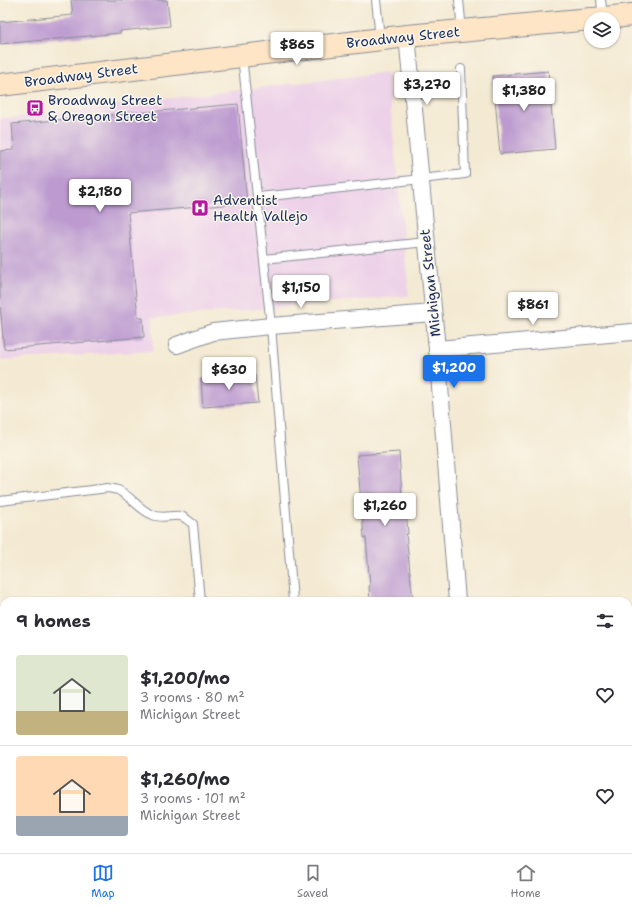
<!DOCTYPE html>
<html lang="en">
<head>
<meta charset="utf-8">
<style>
	:root { --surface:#fff; --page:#f2f2f3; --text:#2b2b33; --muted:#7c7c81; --line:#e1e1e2; --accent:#1a73e8 }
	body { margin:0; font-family:"Shantell Sans",sans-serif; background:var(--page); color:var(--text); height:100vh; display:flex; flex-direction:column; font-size:15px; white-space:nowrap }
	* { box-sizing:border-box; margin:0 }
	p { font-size:13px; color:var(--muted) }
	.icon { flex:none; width:22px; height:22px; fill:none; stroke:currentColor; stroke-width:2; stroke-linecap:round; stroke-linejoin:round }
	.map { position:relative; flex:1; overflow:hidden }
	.drawer { position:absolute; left:0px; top:597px; width:632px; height:256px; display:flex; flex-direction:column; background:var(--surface); border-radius:12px 12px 0 0; box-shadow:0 1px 3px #0004 }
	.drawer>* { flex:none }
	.controls { position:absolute; left:584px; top:12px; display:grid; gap:8px }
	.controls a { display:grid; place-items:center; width:36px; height:36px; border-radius:50%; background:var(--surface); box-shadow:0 1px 3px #0004; font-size:20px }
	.price { position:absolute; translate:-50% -34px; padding:0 9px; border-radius:4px; background:#fff; color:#222; font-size:13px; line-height:26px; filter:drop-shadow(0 1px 2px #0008) }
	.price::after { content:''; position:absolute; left:50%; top:24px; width:12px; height:9px; margin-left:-6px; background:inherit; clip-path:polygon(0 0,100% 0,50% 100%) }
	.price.selected { background:var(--accent); color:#fff }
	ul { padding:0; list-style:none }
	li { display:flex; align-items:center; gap:12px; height:100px; padding:0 16px }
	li+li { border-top:1px solid var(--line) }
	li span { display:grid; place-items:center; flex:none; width:112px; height:80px; border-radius:4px; color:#555 }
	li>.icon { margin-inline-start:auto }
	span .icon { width:48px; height:48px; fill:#fffc; stroke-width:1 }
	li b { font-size:17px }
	h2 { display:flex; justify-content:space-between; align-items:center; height:48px; padding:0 16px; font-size:17px }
	.dock { display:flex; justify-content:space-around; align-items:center; height:56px; border-top:1px solid var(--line); background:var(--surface); font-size:11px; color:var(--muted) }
	.dock a { display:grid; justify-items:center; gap:2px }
	.dock .selected { color:var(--accent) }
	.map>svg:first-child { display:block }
	.built { fill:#edd1e9 }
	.building { fill:#bd9bd0 }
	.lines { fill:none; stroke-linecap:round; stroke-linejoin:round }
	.lane-casing { stroke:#888c98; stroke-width:10 }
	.street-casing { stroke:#888c98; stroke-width:18 }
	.secondary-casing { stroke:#888c98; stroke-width:24 }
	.lane { stroke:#fff; stroke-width:8 }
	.street { stroke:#fff; stroke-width:16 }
	.secondary { stroke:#fde5c5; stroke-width:22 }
	.labels { text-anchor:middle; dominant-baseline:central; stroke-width:3; stroke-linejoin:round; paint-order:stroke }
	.street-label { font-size:14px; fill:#1b2f5e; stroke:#fbf7ec }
	.poi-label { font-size:14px; fill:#1b2f5e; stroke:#fbf7ec; text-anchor:start }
</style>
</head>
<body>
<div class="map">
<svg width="632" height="853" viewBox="0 0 632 853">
	<rect width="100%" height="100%" fill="#fbf7ec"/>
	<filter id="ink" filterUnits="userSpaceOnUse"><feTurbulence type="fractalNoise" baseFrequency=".025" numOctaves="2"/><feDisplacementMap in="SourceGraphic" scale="8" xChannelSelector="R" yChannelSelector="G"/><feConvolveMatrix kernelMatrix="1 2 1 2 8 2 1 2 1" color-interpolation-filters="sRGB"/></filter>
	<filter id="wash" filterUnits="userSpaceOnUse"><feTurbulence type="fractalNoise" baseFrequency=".012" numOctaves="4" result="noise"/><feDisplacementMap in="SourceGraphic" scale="16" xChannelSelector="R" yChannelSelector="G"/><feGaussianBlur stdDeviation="0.9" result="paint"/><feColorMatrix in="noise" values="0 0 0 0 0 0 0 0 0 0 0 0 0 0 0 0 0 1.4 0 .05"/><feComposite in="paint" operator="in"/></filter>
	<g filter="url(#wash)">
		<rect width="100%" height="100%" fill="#f4ead3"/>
		<!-- built -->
		<path class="built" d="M387,72l22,224 -256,22v33l-153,9v-241z"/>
		<g id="blocks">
			<!-- building -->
			<g class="building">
				<path d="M71,0h96l3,26 -50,5 1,2 -121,11v-22l73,-7z"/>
				<path d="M548,71l7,78 -55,5 -7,-78z"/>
				<path d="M238,104l9,99 -119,10 10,105h5l1,19 -140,12 -4,-44v-154l14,-1 -2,-26z"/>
				<path d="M255,375l3,28 -55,4 -2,-28z"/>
				<path d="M399,452l3,44h3l3,38h-2l7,67h-43l-1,-15h1l-4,-48h-2l-7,-83z"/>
			</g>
		</g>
	</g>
	<g filter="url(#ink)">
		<use href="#blocks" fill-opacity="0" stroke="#888c98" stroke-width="1"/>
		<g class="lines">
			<!-- lane casing -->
			<g class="lane-casing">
				<g id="lane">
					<path d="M376,0l4,38"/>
					<path d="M459,0l3,31"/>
					<path d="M601,0l2,17"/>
					<path d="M242,56l29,270 22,275"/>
					<path d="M257,197l32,-3 176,-20 -4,-105"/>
					<path d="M264,259l162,-17"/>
					<path d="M0,501l108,-13c3,1 7,1 10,2 13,6 21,20 35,25 9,4 18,0 27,1 5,1 9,5 13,8l7,77"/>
					<path d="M0,707h4"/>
					<path d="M32,849v4"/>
					<path d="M180,849l1,4"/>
					<path d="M265,849l1,4"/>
					<path d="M375,849v4"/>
					<path d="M417,849v4"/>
				</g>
			</g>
			<!-- street casing -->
			<g class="street-casing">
				<g id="street">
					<path d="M407,36l30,313 20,252"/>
					<path d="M177,345l36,-13 58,-6 162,-13"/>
					<path d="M437,349l195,-17"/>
					<path d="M628,727h4"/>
					<path d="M477,849v4"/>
				</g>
			</g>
			<!-- secondary casing -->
			<g class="secondary-casing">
				<g id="secondary">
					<path d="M594,19l38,-4"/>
					<path d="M0,85l407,-49 184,-17"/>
				</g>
			</g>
			<!-- lane -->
			<use href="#lane" class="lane"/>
			<!-- street -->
			<use href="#street" class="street"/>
			<!-- secondary -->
			<use href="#secondary" class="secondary"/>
		</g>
	</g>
	<!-- icons -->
	<defs>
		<g id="bus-square" transform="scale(0.9)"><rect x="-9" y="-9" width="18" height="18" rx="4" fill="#b5179e" stroke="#fbf7ec"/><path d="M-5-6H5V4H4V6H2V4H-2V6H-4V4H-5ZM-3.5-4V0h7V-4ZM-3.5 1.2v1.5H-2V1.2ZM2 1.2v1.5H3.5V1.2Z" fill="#fff"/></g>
		<g id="hospital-square" transform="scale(0.9)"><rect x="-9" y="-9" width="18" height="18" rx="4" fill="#b5179e" stroke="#fbf7ec"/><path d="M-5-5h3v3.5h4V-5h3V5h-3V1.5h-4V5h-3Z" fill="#fff"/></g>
	</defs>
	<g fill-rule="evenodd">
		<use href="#bus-square" x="35" y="108"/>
		<use href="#hospital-square" x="200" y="208"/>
	</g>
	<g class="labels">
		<!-- street labels -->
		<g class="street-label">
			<text transform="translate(403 37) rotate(-6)">Broadway Street</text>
			<text transform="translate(81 75) rotate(-7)">Broadway Street</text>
			<text transform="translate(430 283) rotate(-96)">Michigan Street</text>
		</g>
		<!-- poi labels -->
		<g class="poi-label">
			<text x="48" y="100">Broadway Street<tspan x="48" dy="16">&amp; Oregon Street</tspan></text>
			<text x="213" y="200">Adventist<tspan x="213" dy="16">Health Vallejo</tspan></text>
		</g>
	</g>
</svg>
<div class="controls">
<a><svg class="icon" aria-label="layers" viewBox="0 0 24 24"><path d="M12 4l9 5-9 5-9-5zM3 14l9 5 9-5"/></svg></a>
</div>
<b class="price" style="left:297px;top:66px">$865</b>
<b class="price" style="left:427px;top:106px">$3,270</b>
<b class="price" style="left:524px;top:112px">$1,380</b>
<b class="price" style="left:100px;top:213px">$2,180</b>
<b class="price" style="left:301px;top:309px">$1,150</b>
<b class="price" style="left:533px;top:326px">$861</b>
<b class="price selected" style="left:454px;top:389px">$1,200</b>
<b class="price" style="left:229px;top:391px">$630</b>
<b class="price" style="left:385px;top:527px">$1,260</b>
<section class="drawer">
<h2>9 homes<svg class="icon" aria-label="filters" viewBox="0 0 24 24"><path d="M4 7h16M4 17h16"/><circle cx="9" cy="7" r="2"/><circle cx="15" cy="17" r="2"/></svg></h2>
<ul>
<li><span style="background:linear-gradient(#dfe7d0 70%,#c2b280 0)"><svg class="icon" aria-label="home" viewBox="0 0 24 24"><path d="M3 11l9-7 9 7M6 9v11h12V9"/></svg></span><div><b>$1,200/mo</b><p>3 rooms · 80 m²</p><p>Michigan Street</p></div><svg class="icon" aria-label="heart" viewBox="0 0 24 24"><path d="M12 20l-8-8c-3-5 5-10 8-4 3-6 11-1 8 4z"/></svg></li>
<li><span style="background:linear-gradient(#ffd9b3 75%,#9aa5b1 0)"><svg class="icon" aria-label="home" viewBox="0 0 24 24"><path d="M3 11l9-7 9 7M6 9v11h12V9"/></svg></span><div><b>$1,260/mo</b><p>3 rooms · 101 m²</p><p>Michigan Street</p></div><svg class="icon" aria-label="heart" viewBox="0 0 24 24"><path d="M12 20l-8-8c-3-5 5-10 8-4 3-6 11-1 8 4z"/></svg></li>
</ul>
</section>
</div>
<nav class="dock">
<a class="selected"><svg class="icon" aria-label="map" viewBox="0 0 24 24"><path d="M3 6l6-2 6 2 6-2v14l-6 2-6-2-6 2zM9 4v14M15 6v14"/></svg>Map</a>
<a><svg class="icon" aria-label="saved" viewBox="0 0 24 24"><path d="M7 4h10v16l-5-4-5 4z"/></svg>Saved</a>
<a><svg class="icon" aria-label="home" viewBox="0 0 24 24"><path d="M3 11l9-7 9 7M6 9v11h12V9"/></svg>Home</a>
</nav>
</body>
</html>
